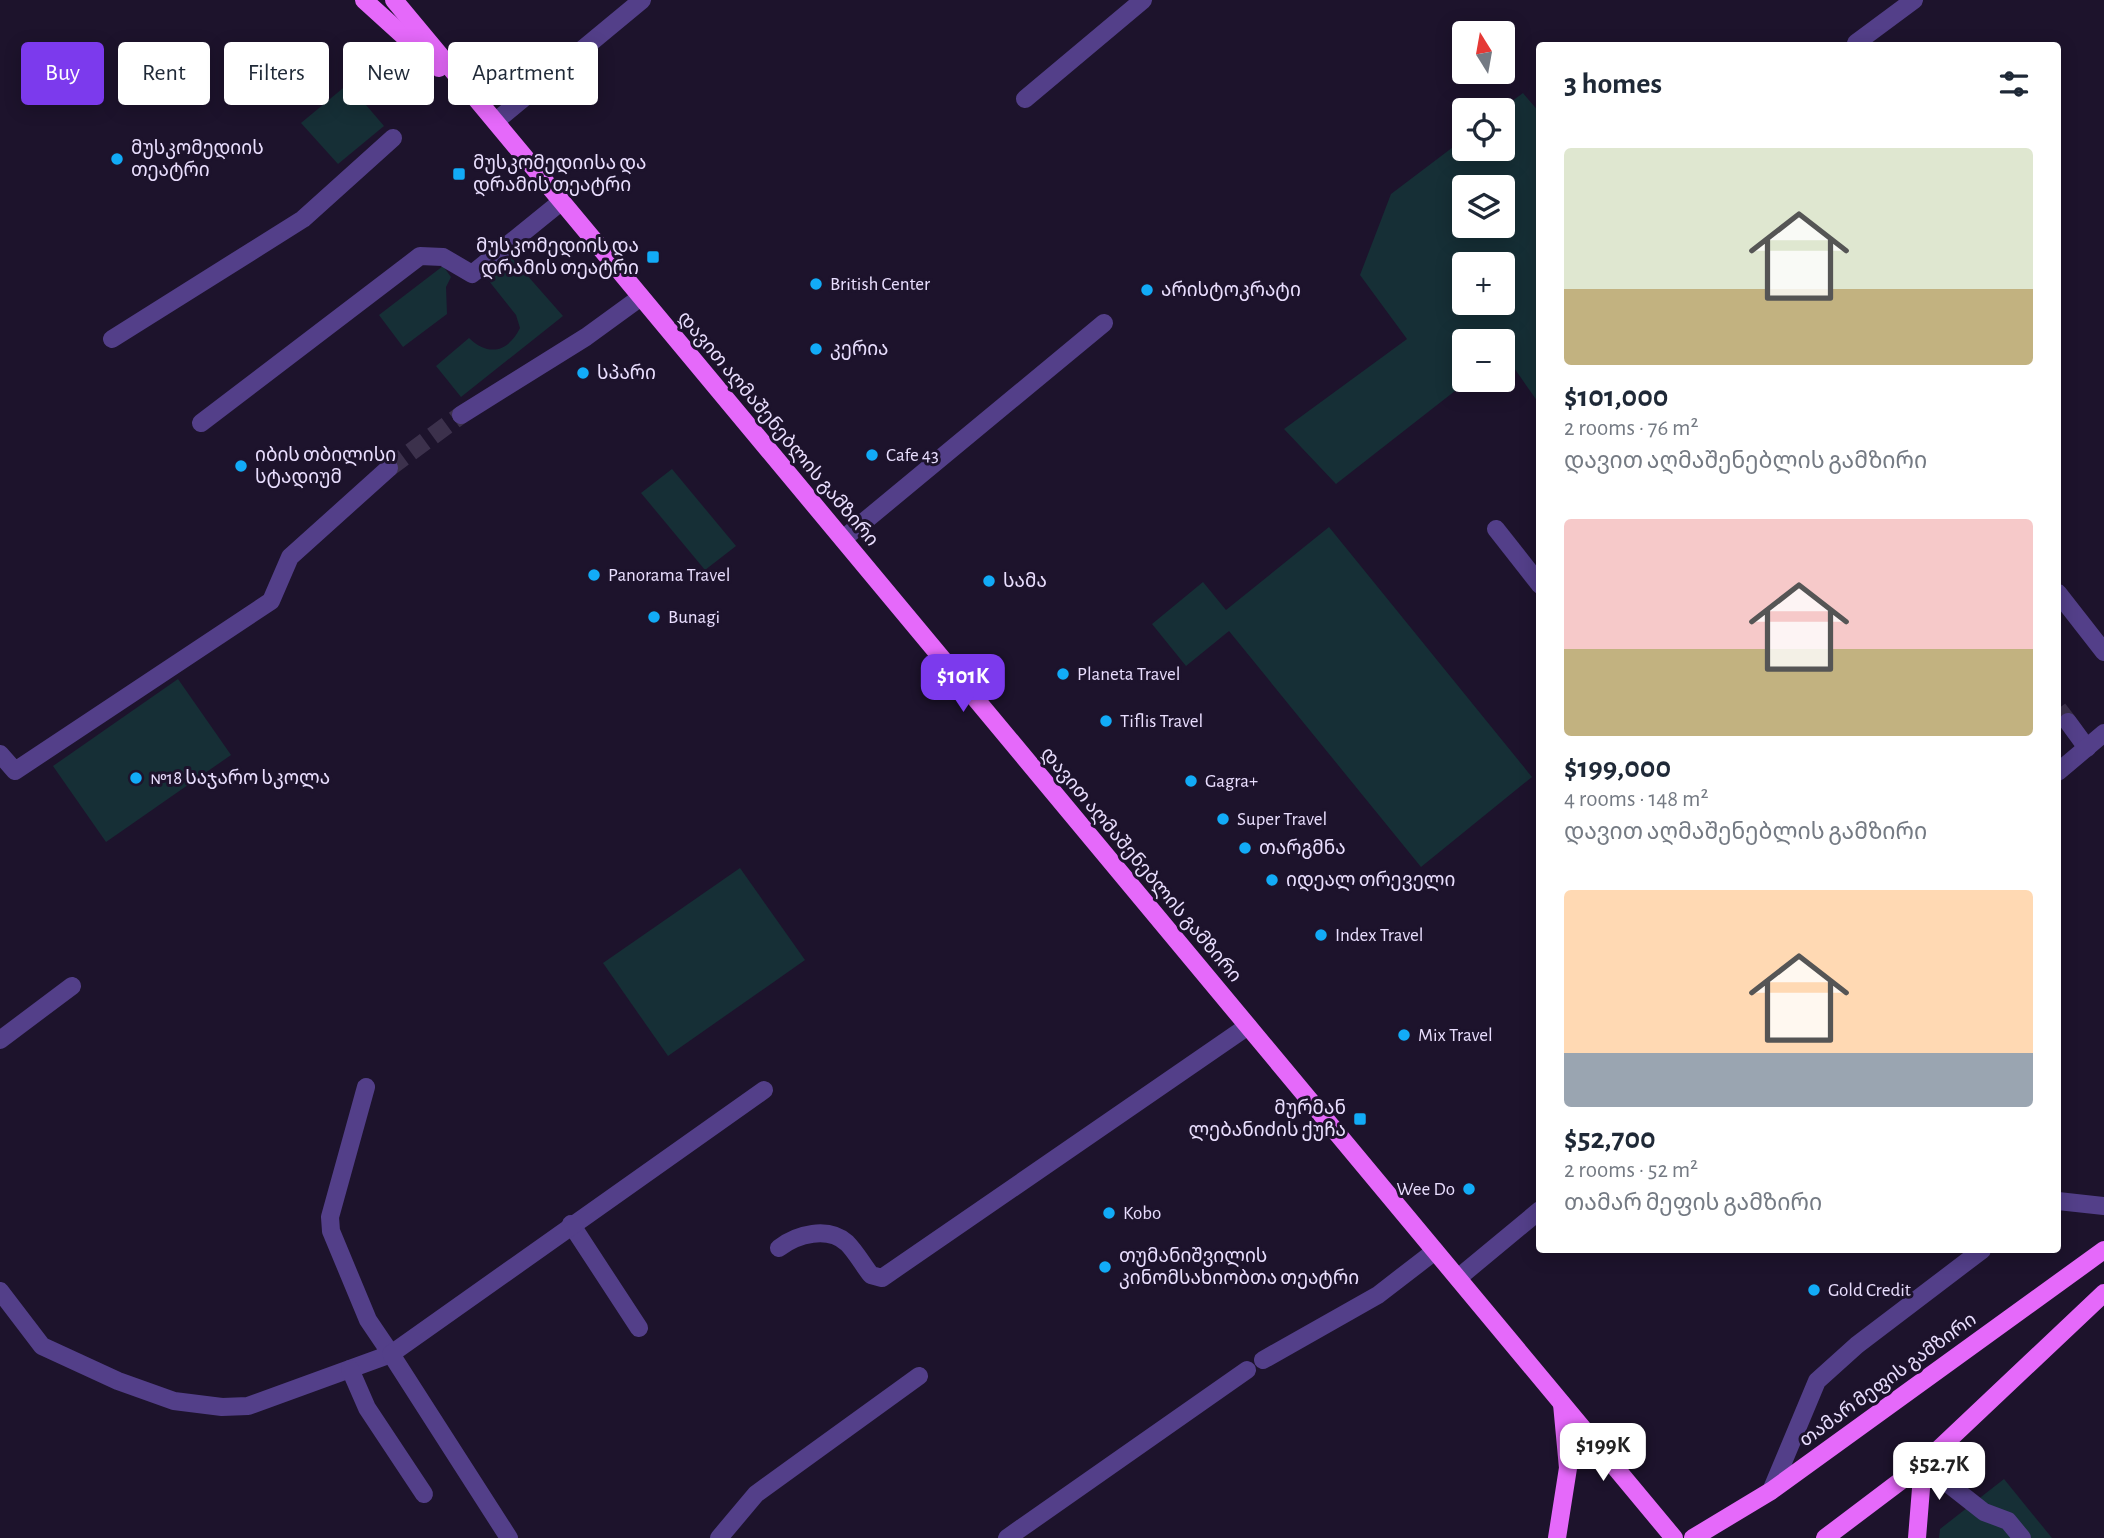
<!DOCTYPE html>
<html lang="en">
<head>
<meta charset="utf-8">
<style>
	:root { --surface:#fff; --page:#f2f2f3; --text:#1f2937; --muted:#747a83; --accent:#7c3aed }
	body { margin:0; font-family:"Alegreya Sans","Noto Sans Georgian",sans-serif; background:var(--page); color:var(--text); height:100vh; display:flex; flex-direction:column; font-size:26px; white-space:nowrap }
	* { box-sizing:border-box; margin:0 }
	p { font-size:23px; color:var(--muted) }
	.icon { flex:none; width:38px; height:38px; fill:none; stroke:currentColor; stroke-width:2; stroke-linecap:round; stroke-linejoin:round }
	.map { position:relative; flex:1; overflow:hidden }
	.drawer { position:absolute; left:1536px; top:42px; width:525px; height:1211px; display:flex; flex-direction:column; background:var(--surface); border-radius:7px; box-shadow:0 4px 18px #0003 }
	.drawer>* { flex:none }
	.top-card { position:absolute; left:21px; top:42px; width:665px; height:63px; display:flex; gap:14px }
	.needle { width:46px; rotate:349deg }
	.controls { position:absolute; left:1452px; top:21px; display:grid; gap:14px }
	.controls a { display:grid; place-items:center; width:63px; height:63px; border-radius:7px; background:var(--surface); box-shadow:0 4px 18px #0003; font-size:35px }
	.price { position:absolute; translate:-50% -60px; padding:0 16px; border-radius:14px; background:#fff; color:#222; font-size:23px; line-height:46px; filter:drop-shadow(0 2px 4px #0008) }
	.price::after { content:''; position:absolute; left:50%; top:42px; width:21px; height:16px; margin-left:-10px; background:inherit; clip-path:polygon(0 0,100% 0,50% 100%) }
	.price.active { background:var(--accent); color:#fff }
	ul { padding:0; list-style:none }
	li { display:grid; align-content:center; gap:14px; height:371px; padding:0 28px }
	li span { display:grid; place-items:center; height:217px; border-radius:7px; color:#555 }
	li>.icon { margin-inline-start:auto }
	span .icon { width:126px; height:126px; fill:#fffc; stroke-width:1 }
	li b { font-size:30px }
	h2 { display:flex; justify-content:space-between; align-items:center; height:84px; padding:0 28px; font-size:30px }
	.pill { padding:0 24px; border-radius:7px; background:var(--surface); box-shadow:0 4px 18px #0003; font-size:24px; line-height:63px }
	.pill.active { background:var(--accent); color:#fff }
	.map>svg:first-child { display:block }
	.green { fill:#162f36; fill-rule:evenodd }
	.lines { fill:none; stroke-linecap:round; stroke-linejoin:round }
	.minor-tunnel { stroke:#3c314c; stroke-width:18; stroke-dasharray:18 9; stroke-linecap:butt }
	.minor { stroke:#533f89; stroke-width:18 }
	.major { stroke:#e569fa; stroke-width:18 }
	.poi-dot { fill:#12abf7; stroke:#1d132c; stroke-width:2.5 }
	.labels { text-anchor:middle; dominant-baseline:central; stroke-width:6; stroke-linejoin:round; paint-order:stroke }
	.poi-label { font-size:19px; fill:#e9defe; stroke:#1d132c; text-anchor:start }
	.street-label { font-size:19px; fill:#e9defe; stroke:#1d132c }
</style>
</head>
<body>
<div class="map">
<svg width="2104" height="1538" viewBox="0 0 2104 1538">
	<rect width="100%" height="100%" fill="#1d132c"/>
	<!-- green -->
	<g class="green">
		<path d="M348,84l36,42 -46,38 -37,-41z"/>
		<path d="M1523,93l17,20v292l-28,-40 -9,-3v-21h-38v39h4l-133,104 -52,-55 123,-90 -47,-64 31,-81 74,-56v11h38v-39h-3zM1503,187v39h-38v-39zM1503,264v39h-38v-39z"/>
		<path d="M511,257l52,59 -102,81 -25,-31 33,-28c20,19 39,14 51,-10l-4,-13 -31,-39z"/>
		<path d="M443,266l8,11 -5,10 1,27 -44,33 -24,-32z"/>
		<path d="M672,469l64,77 -31,24 -64,-77z"/>
		<path d="M1329,527l203,250 -111,90 -192,-236 -43,35 -34,-42 51,-42 23,28z"/>
		<path d="M178,679l53,76 -125,87 -53,-76z"/>
		<path d="M740,868l65,92 -137,96 -65,-93z"/>
		<path d="M2004,1479l48,59h-113l1,-9z"/>
	</g>
	<g class="lines">
		<!-- minor-tunnel -->
		<g class="minor-tunnel">
			<path d="M389,468l72,-53"/>
			<path d="M2058,709l10,13"/>
		</g>
		<!-- minor -->
		<g class="minor">
			<path d="M1856,43l58,-43"/>
			<path d="M1025,99l118,-99"/>
			<path d="M496,121l146,-121"/>
			<path d="M112,339l191,-120 90,-81"/>
			<path d="M461,415l125,-78 55,-40"/>
			<path d="M201,423l219,-167 23,1 29,17 90,-73"/>
			<path d="M1496,529l44,56"/>
			<path d="M843,539l261,-216"/>
			<path d="M2058,593l46,59"/>
			<path d="M2068,722l19,26"/>
			<path d="M0,754l15,17 256,-170 19,-44 99,-89"/>
			<path d="M2058,772l46,-39"/>
			<path d="M0,1040l72,-54"/>
			<path d="M2058,1201l46,5"/>
			<path d="M571,1224l68,104"/>
			<path d="M779,1248c18,-14 49,-22 68,-5 9,9 16,22 24,32l11,3 366,-252"/>
			<path d="M1458,1278l82,-68"/>
			<path d="M0,1291l42,55 76,35 56,20 48,6 26,-1 143,-52 -23,-34 -37,-89 -1,-14 36,-130"/>
			<path d="M1263,1360l115,-65 57,-44"/>
			<path d="M350,1369l17,39 57,86"/>
			<path d="M1923,1464l61,48 24,9 14,17"/>
			<path d="M1771,1491l46,-110 40,-36 125,-95"/>
			<path d="M509,1538l-118,-184 373,-264"/>
			<path d="M719,1538l37,-44 163,-118"/>
			<path d="M1007,1538l240,-168"/>
		</g>
		<!-- major -->
		<g class="major">
			<path d="M364,0l75,68"/>
			<path d="M394,0l1280,1538"/>
			<path d="M1557,1538l11,-70 -6,-64"/>
			<path d="M1693,1538l78,-47 333,-241"/>
			<path d="M1825,1538l98,-74 181,-171"/>
			<path d="M1917,1538l6,-74"/>
		</g>
	</g>
	<!-- markers -->
	<g class="poi-dot">
		<circle cx="117" cy="159" r="7"/>
		<rect x="452" y="167" width="14" height="14" rx="3.5"/>
		<rect x="646" y="250" width="14" height="14" rx="3.5"/>
		<circle cx="816" cy="284" r="7"/>
		<circle cx="1147" cy="290" r="7"/>
		<circle cx="816" cy="349" r="7"/>
		<circle cx="583" cy="373" r="7"/>
		<circle cx="872" cy="455" r="7"/>
		<circle cx="241" cy="466" r="7"/>
		<circle cx="594" cy="575" r="7"/>
		<circle cx="989" cy="581" r="7"/>
		<circle cx="654" cy="617" r="7"/>
		<circle cx="1063" cy="674" r="7"/>
		<circle cx="1106" cy="721" r="7"/>
		<circle cx="136" cy="778" r="7"/>
		<circle cx="1191" cy="781" r="7"/>
		<circle cx="1223" cy="819" r="7"/>
		<circle cx="1245" cy="848" r="7"/>
		<circle cx="1272" cy="880" r="7"/>
		<circle cx="1321" cy="935" r="7"/>
		<circle cx="1404" cy="1035" r="7"/>
		<rect x="1353" y="1112" width="14" height="14" rx="3.5"/>
		<circle cx="1469" cy="1189" r="7"/>
		<circle cx="1109" cy="1213" r="7"/>
		<circle cx="1105" cy="1267" r="7"/>
		<circle cx="1814" cy="1290" r="7"/>
	</g>
	<g class="labels">
		<!-- poi labels -->
		<g class="poi-label">
			<text x="131" y="148">მუსკომედიის<tspan x="131" dy="22">თეატრი</tspan></text>
			<text x="473" y="163">მუსკომედიისა და<tspan x="473" dy="22">დრამის თეატრი</tspan></text>
			<text x="639" y="246" text-anchor="end">მუსკომედიის და<tspan x="639" dy="22">დრამის თეატრი</tspan></text>
			<text x="830" y="284">British Center</text>
			<text x="1161" y="290">არისტოკრატი</text>
			<text x="830" y="349">კერია</text>
			<text x="597" y="373">სპარი</text>
			<text x="255" y="455">იბის თბილისი<tspan x="255" dy="22">სტადიუმ</tspan></text>
			<text x="886" y="455">Cafe 43</text>
			<text x="608" y="575">Panorama Travel</text>
			<text x="1003" y="581">სამა</text>
			<text x="668" y="617">Bunagi</text>
			<text x="1077" y="674">Planeta Travel</text>
			<text x="1120" y="721">Tiflis Travel</text>
			<text x="150" y="778">№18 საჯარო სკოლა</text>
			<text x="1205" y="781">Gagra+</text>
			<text x="1237" y="819">Super Travel</text>
			<text x="1259" y="848">თარგმნა</text>
			<text x="1286" y="880">იდეალ თრეველი</text>
			<text x="1335" y="935">Index Travel</text>
			<text x="1418" y="1035">Mix Travel</text>
			<text x="1346" y="1108" text-anchor="end">მურმან<tspan x="1346" dy="22">ლებანიძის ქუჩა</tspan></text>
			<text x="1455" y="1189" text-anchor="end">Wee Do</text>
			<text x="1123" y="1213">Kobo</text>
			<text x="1119" y="1256">თუმანიშვილის<tspan x="1119" dy="22">კინომსახიობთა თეატრი</tspan></text>
			<text x="1828" y="1290">Gold Credit</text>
		</g>
		<!-- street labels -->
		<g class="street-label">
			<text transform="translate(778 429) rotate(50)">დავით აღმაშენებლის გამზირი</text>
			<text transform="translate(1141 865) rotate(50)">დავით აღმაშენებლის გამზირი</text>
			<text transform="translate(1888 1380) rotate(-36)">თამარ მეფის გამზირი</text>
		</g>
	</g>
</svg>
<div class="controls">
<a><svg class="needle" viewBox="-14 -14 28 28"><path d="M0-13l5 13h-10z" fill="#e53935"/><path d="M0 13l5-13h-10z" fill="#747a83"/></svg></a>
<a><svg class="icon" aria-label="locate" viewBox="0 0 24 24"><circle cx="12" cy="12" r="6"/><path d="M12 2v4M12 18v4M2 12h4M18 12h4"/></svg></a>
<a><svg class="icon" aria-label="layers" viewBox="0 0 24 24"><path d="M12 4l9 5-9 5-9-5zM3 14l9 5 9-5"/></svg></a>
<a>+</a>
<a>−</a>
</div>
<b class="price active" style="left:963px;top:714px">$101K</b>
<b class="price" style="left:1603px;top:1483px">$199K</b>
<b class="price" style="left:1939px;top:1502px">$52.7K</b>
<div class="top-card">
<a class="pill active">Buy</a>
<a class="pill">Rent</a>
<a class="pill">Filters</a>
<a class="pill">New</a>
<a class="pill">Apartment</a>
</div>
<section class="drawer">
<h2>3 homes<svg class="icon" aria-label="filters" viewBox="0 0 24 24"><path d="M4 7h16M4 17h16"/><circle cx="9" cy="7" r="2"/><circle cx="15" cy="17" r="2"/></svg></h2>
<ul>
<li><span style="background:linear-gradient(#dfe7d0 65%,#c2b280 0)"><svg class="icon" aria-label="home" viewBox="0 0 24 24"><path d="M3 11l9-7 9 7M6 9v11h12V9"/></svg></span><div><b>$101,000</b><p>2 rooms · 76 m²</p><p>დავით აღმაშენებლის გამზირი</p></div></li>
<li><span style="background:linear-gradient(#f6c9c9 60%,#c2b280 0)"><svg class="icon" aria-label="home" viewBox="0 0 24 24"><path d="M3 11l9-7 9 7M6 9v11h12V9"/></svg></span><div><b>$199,000</b><p>4 rooms · 148 m²</p><p>დავით აღმაშენებლის გამზირი</p></div></li>
<li><span style="background:linear-gradient(#ffd9b3 75%,#9aa5b1 0)"><svg class="icon" aria-label="home" viewBox="0 0 24 24"><path d="M3 11l9-7 9 7M6 9v11h12V9"/></svg></span><div><b>$52,700</b><p>2 rooms · 52 m²</p><p>თამარ მეფის გამზირი</p></div></li>
</ul>
</section>
</div>
</body>
</html>
